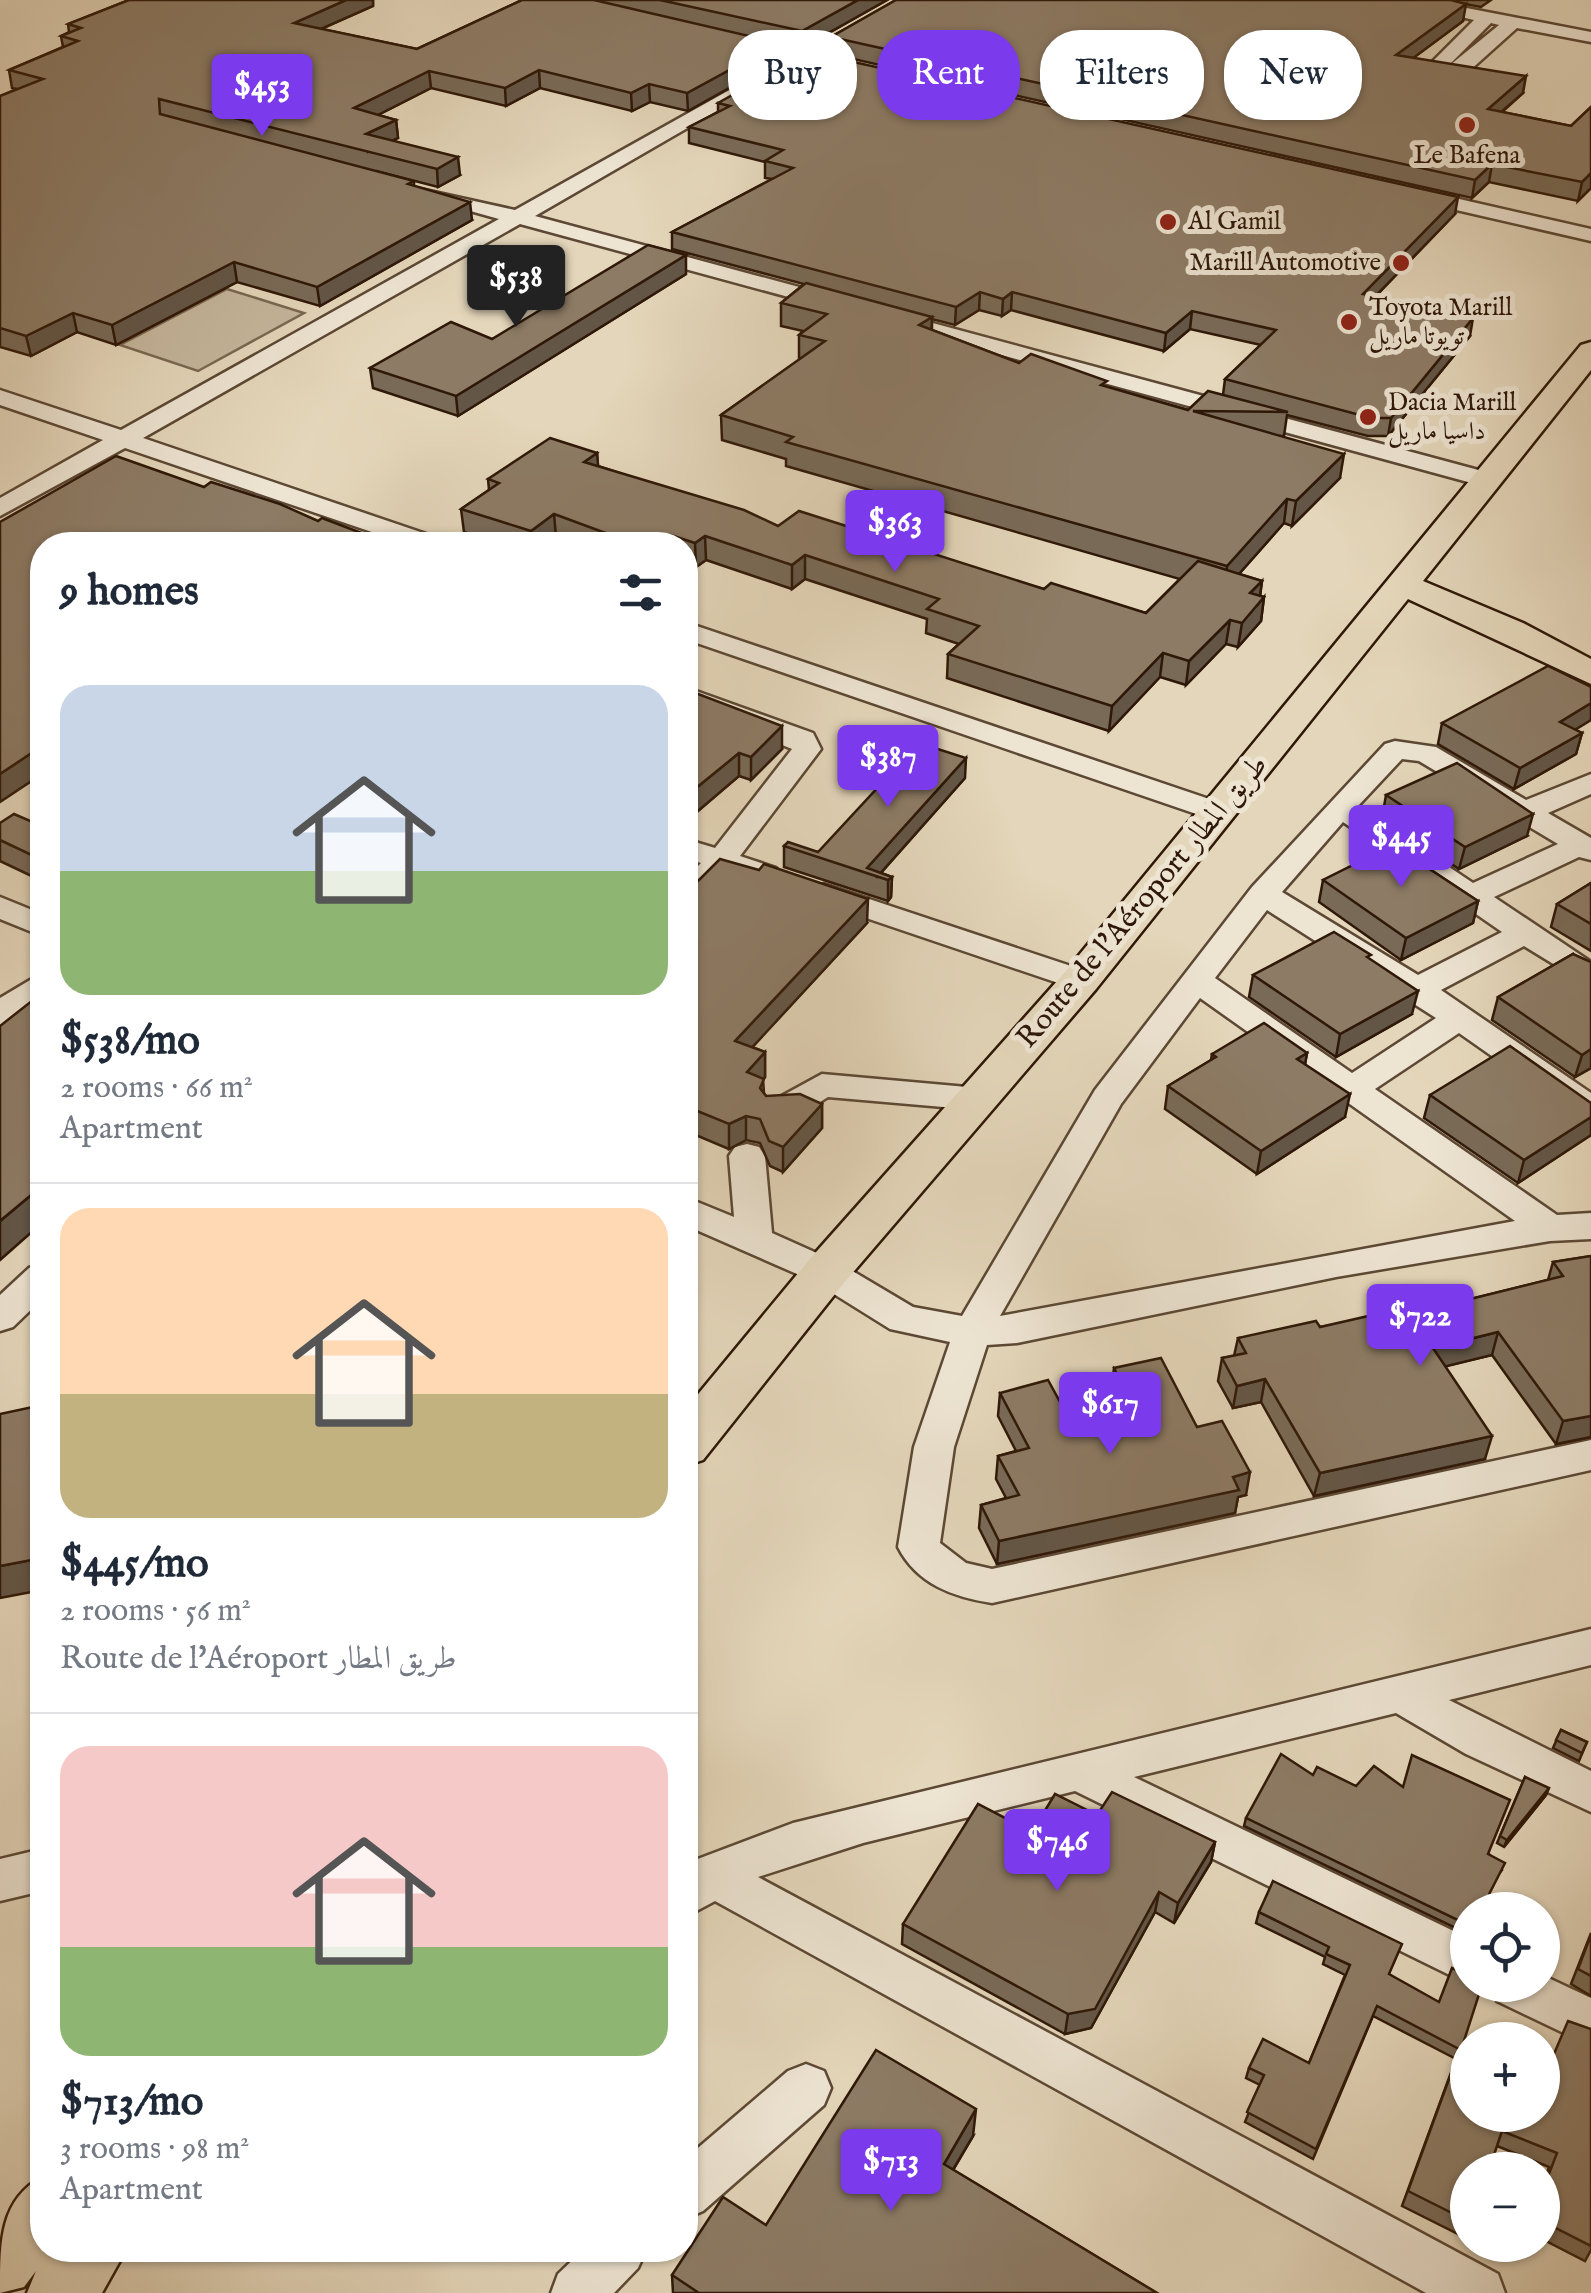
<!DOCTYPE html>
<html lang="en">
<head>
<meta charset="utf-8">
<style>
	:root { --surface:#fff; --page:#f6f6f7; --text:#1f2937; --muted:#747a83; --line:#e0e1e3; --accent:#7c3aed }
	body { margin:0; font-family:"IM FELL English",Amiri,serif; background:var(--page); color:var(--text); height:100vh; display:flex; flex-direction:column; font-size:38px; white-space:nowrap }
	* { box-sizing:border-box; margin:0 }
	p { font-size:32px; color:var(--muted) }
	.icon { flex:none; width:55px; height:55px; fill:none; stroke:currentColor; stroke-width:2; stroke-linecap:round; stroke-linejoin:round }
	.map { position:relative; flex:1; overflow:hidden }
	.side { position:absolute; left:30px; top:532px; width:668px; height:1730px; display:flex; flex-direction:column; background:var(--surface); border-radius:40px; box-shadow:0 2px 8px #0004 }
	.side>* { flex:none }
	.hud { position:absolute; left:728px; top:30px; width:712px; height:90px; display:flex; gap:20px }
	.tools { position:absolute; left:1450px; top:1892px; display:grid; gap:20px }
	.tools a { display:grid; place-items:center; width:110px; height:110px; border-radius:50%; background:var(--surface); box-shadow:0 2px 8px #0004; font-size:50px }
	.price { position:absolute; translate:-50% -85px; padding:0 22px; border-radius:10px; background:var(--accent); color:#fff; font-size:32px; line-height:65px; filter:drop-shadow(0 2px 5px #0008) }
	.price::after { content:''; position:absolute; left:50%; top:60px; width:30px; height:22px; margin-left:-15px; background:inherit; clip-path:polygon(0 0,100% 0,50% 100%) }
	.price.on { background:#222; color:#fff }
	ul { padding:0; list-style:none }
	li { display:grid; align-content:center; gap:20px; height:530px; padding:0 30px }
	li+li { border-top:2px solid var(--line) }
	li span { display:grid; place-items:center; height:310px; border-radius:30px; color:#555 }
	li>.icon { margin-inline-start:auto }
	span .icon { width:180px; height:180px; fill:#fffc; stroke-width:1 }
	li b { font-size:42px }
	h2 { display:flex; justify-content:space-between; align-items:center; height:120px; padding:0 30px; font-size:42px }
	.pill { padding:0 35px; border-radius:40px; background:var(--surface); box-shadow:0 2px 8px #0004; font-size:35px; line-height:90px }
	.pill.on { background:var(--accent); color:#fff }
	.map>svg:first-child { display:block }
	.green { fill:#c5b69c; stroke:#7a6752; stroke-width:2.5 }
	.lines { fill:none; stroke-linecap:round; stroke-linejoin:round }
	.minor-casing { stroke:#5c4834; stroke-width:5 }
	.major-casing { stroke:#2f1808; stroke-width:5 }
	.minor { fill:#ede4d2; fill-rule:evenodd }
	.major { fill:#e4d6ba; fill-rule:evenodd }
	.wall { fill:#796a57; stroke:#2f1808; stroke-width:2.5; fill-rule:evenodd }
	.shaded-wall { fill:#635647; stroke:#2f1808; stroke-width:2.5 }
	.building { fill:#8d7b65; stroke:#2f1808; stroke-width:2.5 }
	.poi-dot { fill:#8f2418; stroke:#ede4d2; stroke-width:4 }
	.labels { text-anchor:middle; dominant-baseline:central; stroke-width:10; stroke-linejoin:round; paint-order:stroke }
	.far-poi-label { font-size:25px; fill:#2f1808; stroke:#ede4d2; text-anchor:start }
	.street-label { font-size:30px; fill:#2f1808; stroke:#ede4d2 }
</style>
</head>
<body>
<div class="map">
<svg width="1591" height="2293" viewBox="0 0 1591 2293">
	<rect width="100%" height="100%" fill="#e4d6ba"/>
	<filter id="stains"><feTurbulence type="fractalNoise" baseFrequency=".002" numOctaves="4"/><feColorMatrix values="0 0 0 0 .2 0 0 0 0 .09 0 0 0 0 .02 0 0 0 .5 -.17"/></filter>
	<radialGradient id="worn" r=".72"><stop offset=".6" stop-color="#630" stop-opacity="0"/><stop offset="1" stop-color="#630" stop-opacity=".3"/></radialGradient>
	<!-- green -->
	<path class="green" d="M227,289l77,24 -106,58 -78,-26z"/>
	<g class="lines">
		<!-- minor casing -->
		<g class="minor-casing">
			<g id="minor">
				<path d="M1389,0h36l166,32v10l-74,-14 -59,53 -33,-4v-8l49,-49zM1491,23l8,2 -55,45z"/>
				<path d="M733,37l117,26 3,4 -9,5 -117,-26v-8z"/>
				<path d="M751,78l16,4 -232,134 962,259 3,5 -12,7 -9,-2 -959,-261 -377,214 301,102 4,5h-38l-285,-97 -125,68v-18l103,-58 -103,-35v-15l121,40 378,-211 -79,-22v-8l95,21z"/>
				<path d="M1411,188l180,41v12l-187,-43v-8z"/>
				<path d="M685,622l545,184 4,6 -4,6h-22l-523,-179z"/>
				<path d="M685,687l128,46 8,16 -81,107 36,12 4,7 -4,7 -11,2 -38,-12 -31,31 -11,2v-26l16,-16 -16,-5v-19l30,9 77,-99 -107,-44z"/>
				<path d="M1395,741l41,6 90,53 65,-26v20l-43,19 43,25v22l-12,-3 -85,40 97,65v25l-67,-41 -83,44 150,103v28l-12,-4 -120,-84 -84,56 182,126 34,-2v26l-41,2 -214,36 -319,66 -30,2 -33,102 -14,96 26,20 26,6 599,-129v30l-599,133c-39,-6 -75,-19 -94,-56l16,-100 36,-105 -60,-13 -77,-48 -128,-56v-28l49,20 -5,-61 6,-9 12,-3 12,3 6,9 7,77 67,30 74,44 49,9 133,-226 157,-203 133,-143zM1402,759l17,2 139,83 -85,39 -115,-77zM1343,822l159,110 -84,43 -136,-83zM1267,910l169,108 -84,55 -137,-95zM1200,998l315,223 -515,95 121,-212z"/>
				<path d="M824,884l268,89 5,7 -5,7h-22l-257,-87 -5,-7z"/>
				<path d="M0,897l42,17v22l-42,-17z"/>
				<path d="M42,973v25l-42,27v-27z"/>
				<path d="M822,1074l156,14 12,3 5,8 -5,8 -12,3 -150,-13 -35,22h-24l-5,-8 5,-8z"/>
				<path d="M42,1264v35l-29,28 -13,4v-36l29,-27z"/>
				<path d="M1591,1629v36l-142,35 142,71v41l-125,-58 -70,-41 -262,64 334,161v46l-393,-193 -212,52 -105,34 740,397 7,19h-79l-711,-392 -30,16v-48l10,-9 98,-37z"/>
				<path d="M42,1849v42l-42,10v-42z"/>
				<path d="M1542,1975l49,23v48l-94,-45 -7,-16h52z"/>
				<path d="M806,2064l18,7 7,17 -7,17 -121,106 -18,8v-60l103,-88z"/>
				<path d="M583,2250h63l-8,18 -24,25h-63l7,-19z"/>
			</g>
		</g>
		<!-- major casing -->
		<g class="major-casing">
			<g id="major">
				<path d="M1591,342v28l-168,211 100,42 68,36v25l-183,-85 -312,390 -253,295 -140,176 -18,6v-56l124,-150 257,-289 515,-626z"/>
				<path d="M42,2177v73h84l-24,43h-75l9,-22 -12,16 -24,6c0,-52 0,-93 42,-116z"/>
			</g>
		</g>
		<!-- minor -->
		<use href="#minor" class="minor"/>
		<!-- major -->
		<use href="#major" class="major"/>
	</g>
	<!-- wall -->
	<g class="wall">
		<path d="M129,0h244v6l-52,23 96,20 105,-49h365l-85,48 -49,-11 26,6v17l-91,51 -38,-9 -18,9 -92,-23 -34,18 -75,-18 -53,27 18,5 2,18 -5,2 67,35 -22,12 -62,-16 38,10v5l58,34 -152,86 -83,-24 -121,63 -39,-13 -46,24 -31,-9v-251l17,-7 -5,-1 -3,-18 54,-23 -2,-11 8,-4 -1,-8z"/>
		<path d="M896,0h595l-10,7 -16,-3 -2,17 -50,37 110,35 -21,19 69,14 20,-19v81l-13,13 -89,-19 -17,16 -641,-144v-17z"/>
		<path d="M718,103l737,111 -80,83 95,39 -82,100h-20l-81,-21 -3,21h-4l60,42 -48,48 -8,-3 -45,51 23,7 -2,15 4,1 -3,24 -23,26 -12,-3 -40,41 -26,-8 -51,54 -162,-53 1,-24 11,-10 -33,-11 1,-14 -122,-40 -13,10 -86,-29 -10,7 -11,-4v-18h-108l-21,-8 -11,8h-42l-39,-13 -3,-23 28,-19 -1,-11 109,-26 1,13 180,60 368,87 34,-34 -394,-113v-7l-64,-19 -1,-25 80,-56 -2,-1v-23l4,-4 -22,-5v-23l23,-19 -132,-35v-17l100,-53 -7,-1v-16l-76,-19v-16l29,-15zM979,310l23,6 9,-6 153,41 26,-22 71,16 -36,34 -2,16 -35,15 -169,-47 -87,-33v-11l23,6z"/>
		<path d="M686,274l-228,142 -85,-28 -3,-20 122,-29z"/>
		<path d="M685,689l97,60 -31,31 -12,-4 -54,46z"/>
		<path d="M1442,723l134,7 6,3 -6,21 -62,35 -76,-45z"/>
		<path d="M965,778l-84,95 11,4 -1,20 -3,4 -104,-34v-21l34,6z"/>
		<path d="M1386,795l141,41 -68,33 -77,-51z"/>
		<path d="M0,823l42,3v55l-42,-20z"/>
		<path d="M1433,863l-2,7 47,31 -5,22 -72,37 -82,-58 4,-22z"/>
		<path d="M685,883l182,40 -115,124 13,5v25l-2,2 1,14 2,3 56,8v24l-39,44 -13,-6 -10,-23 -14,-3 -17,9 -38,-16 -6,6z"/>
		<path d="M1591,883v68l-40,-24 6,-23z"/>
		<path d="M1573,954l18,114 -16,9 -83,-57 6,-23z"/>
		<path d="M1370,960l42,54 -76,43 -87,-60 4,-22z"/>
		<path d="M1307,1053l-2,11 40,53 -88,57 -92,-65 3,-23 43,-26 1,-6z"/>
		<path d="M1430,1095l161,8v32l-73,48 -94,-65z"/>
		<path d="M1591,1256v181l-35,7 -64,-89 -47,11 40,93 -171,37 -53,-94 -28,6 -15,-27 4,-23 12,-2 4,-18 82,-11 114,-19 114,-28 5,-18z"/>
		<path d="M1114,1368l83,59 49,68 -8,2 -3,16 -238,51 -18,-36 2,-23 25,-7 -10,-19 2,-23 18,-5 -18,-35 2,-23 71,29 50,-11 -10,-20z"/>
		<path d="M1561,1730l26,12 -8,19 -26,-13z"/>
		<path d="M1313,1775l43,11 133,68 13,16 -34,40v24l-224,-108 2,-8z"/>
		<path d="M1525,1777l21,18 -42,52 -7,-4z"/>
		<path d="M1097,1815l118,27 -4,20 -37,61 -19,-11 -64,116 -26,6 -163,-90 1,-20 129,-92z"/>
		<path d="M1259,1912l131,63 71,74 81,66 6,-47 43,-39v221l-6,11 -43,-22v-52l7,-20 -52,-21 -29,24v59l-4,8 -62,-31 54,-147 -83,-43 -60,143 -68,-37 15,-37 -14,-7 3,-10 60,-5 36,-88 -22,-11 2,-7 -69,-34z"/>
		<path d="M1591,1933v63l-20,-12z"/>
		<path d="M973,2136l-20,34 204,123h-484l-1,-18 94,-50z"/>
	</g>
	<!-- shaded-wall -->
	<g class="shaded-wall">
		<path d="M346,0h27v6l-77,34 -2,-17z"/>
		<path d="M858,0h29l-85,48v-17z"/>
		<path d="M1466,4l-3,17 -70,52 3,-18z"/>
		<path d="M779,43v17l-91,51 -1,-18z"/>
		<path d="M539,70l1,18 -34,18 -1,-18z"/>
		<path d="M429,71l2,17 -75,38 -2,-18z"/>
		<path d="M1526,76l-3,17 -39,34 4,-18z"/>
		<path d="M649,84l1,18 -18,9 -1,-18z"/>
		<path d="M396,120l2,18 -30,14 -2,-18z"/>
		<path d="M458,157l2,18 -22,12 -1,-18z"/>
		<path d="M1492,164l-3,18 -17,16 3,-18z"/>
		<path d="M1591,173v15l-13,13 4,-19z"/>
		<path d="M1458,197l-3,17 -95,98 3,-18z"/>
		<path d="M470,202l2,18 -152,86 -3,-19z"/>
		<path d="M686,255v19l-228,142 -2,-20z"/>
		<path d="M234,262l3,20 -121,63 -4,-20z"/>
		<path d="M980,292l-1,18 -24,15 1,-18z"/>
		<path d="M1012,292l-1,18 -9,6 1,-17z"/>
		<path d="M1192,311l-2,18 -26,22 2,-18z"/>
		<path d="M73,313l4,19 -46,24 -5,-20z"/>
		<path d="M932,317l-1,23 -12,-15z"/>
		<path d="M1473,318l-3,18 -82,100 3,-18z"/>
		<path d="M597,453l2,23 -15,-14z"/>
		<path d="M1344,454l-4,24 -48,48 4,-25z"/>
		<path d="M1287,499l-3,24 -60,68 3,-25z"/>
		<path d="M554,514l2,23 -11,8h-13l-1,-14z"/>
		<path d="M671,535v10h-16z"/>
		<path d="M705,536l1,24 -10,7 -1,-24z"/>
		<path d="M805,555v24l-13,10v-24z"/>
		<path d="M1262,581l-3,22 5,-6 -3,24 -23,26 4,-24 8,-30z"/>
		<path d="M1230,620l-4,24 -40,41 3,-24z"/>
		<path d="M1163,653l-3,24 -51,54 3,-25z"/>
		<path d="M1591,703v17l-36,22 5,-20z"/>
		<path d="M782,726v23l-31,31v-23z"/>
		<path d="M1582,733l-6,21 -62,35 6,-21z"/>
		<path d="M42,746v28l-42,28v-28z"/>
		<path d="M739,753v23l-54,46v-25z"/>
		<path d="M966,758l-1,20 -88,99 -10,-9z"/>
		<path d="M1533,814l-6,22 -68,33 6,-22z"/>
		<path d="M687,847l1,24 -3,3v-25z"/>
		<path d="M892,877l-1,20 -3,4v-21z"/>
		<path d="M868,899l-1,24 -132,143v-25z"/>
		<path d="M1478,901l-5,22 -72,37 5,-22z"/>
		<path d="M1418,991l-6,23 -76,43 4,-23z"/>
		<path d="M1591,1049v19l-16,9 7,-22z"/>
		<path d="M765,1052v25l-18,20v-25z"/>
		<path d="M1307,1053l-4,23 -6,-17z"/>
		<path d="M1350,1094l-5,23 -88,57 4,-23z"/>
		<path d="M822,1104v24l-39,44v-25z"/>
		<path d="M690,1108l1,25 -6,6v-26z"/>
		<path d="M746,1116v24l-17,9v-25z"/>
		<path d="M1591,1117v18l-73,48 6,-23z"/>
		<path d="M42,1186v37l-42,37v-39z"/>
		<path d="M1498,1332l-6,23 -65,16 6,-23z"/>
		<path d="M1265,1379l-4,23 -28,6 4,-22z"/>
		<path d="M1591,1416v21l-35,7 7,-23z"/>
		<path d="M1492,1436l-7,23 -171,37 6,-23z"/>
		<path d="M1250,1472l-4,23 -8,2 -3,16 -238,51 2,-23z"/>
		<path d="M42,1558v32l-42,8v-32z"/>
		<path d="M1549,1788l-3,7 -42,52 3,-7z"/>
		<path d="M1215,1842l-4,20 -37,61 4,-20z"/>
		<path d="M1159,1892l-4,20 -64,116 -26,6 3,-20z"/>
		<path d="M976,2109l-3,27 -32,54 3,-26z"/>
	</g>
	<!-- building -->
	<g class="building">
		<path d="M129,0h217l-52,23 123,26 105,-49h72l185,43 -92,50 -38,-9 -18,9 -92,-23 -34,18 -76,-17 -75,37 42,12 -30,14 92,23 -21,12 -278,-70 1,15 254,67 -6,3 62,18 -153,85 -83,-25 -122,63 -39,-12 -47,23 -26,-8v-232l43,-17 -34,-9 69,-29 -17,-5 20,-8 -13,-4z"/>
		<path d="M660,0h198l-56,31z"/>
		<path d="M896,0h555l15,4 -70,51 130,21 -38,33 83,17 20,-19v66l-9,9 -90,-18 -17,16 -644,-143z"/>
		<path d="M809,52l649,145 -95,97 110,24 -82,100h-20l-146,-39 51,-49 -84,-19 -26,22 -154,-41 -9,7 -23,-7 -24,15 -284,-75 121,-64 -28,-7 18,-11 -94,-23 41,-21 -12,-3z"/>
		<path d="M648,245l38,10 -230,141 -86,-28 81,-46 41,17z"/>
		<path d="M806,283l126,34 -13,8 100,38 12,-9 76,27 -6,4 87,25 20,-19 80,21 -95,-1 151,43 -48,47 -9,-2 -60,67 -441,-124 7,-5 -72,-22 104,-74 -26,-6 28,-21 -46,-11z"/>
		<path d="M550,438l47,15 -13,9 160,48 34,16 21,-15 245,78 7,-6 95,30 52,-52 64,20 -12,12 14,4 -22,26 -12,-3 -41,41 -26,-8 -51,53 -164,-52 31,-28 -52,-17 12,-10 -134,-44 -13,10 -87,-29 -10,7 -24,-8 -16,10h-17l-84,-31 -23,17 -70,-22 38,-26 -11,-4z"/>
		<path d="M116,456l88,31 7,-5 69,22 38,17 4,-3 71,27h-351v201l-42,28v-252z"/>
		<path d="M1548,666l43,21v16l-31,19 22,11 -62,35 -78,-45z"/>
		<path d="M685,689l97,37 -31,31 -12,-4 -54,44z"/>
		<path d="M919,743l47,15 -99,110 25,9 -4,3 -104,-34 4,-4 30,10z"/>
		<path d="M1457,763l76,51 -68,33 -79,-52z"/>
		<path d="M14,814l28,12v34l-42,-20v-17z"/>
		<path d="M1401,841l32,22 -8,3 53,35 -72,37 -83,-58z"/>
		<path d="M720,859l39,11 5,-6 104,35 -133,142 30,11 -18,20 17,7 -4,9 6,8 34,-2 22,10 -39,43 -14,-6 -9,-22 -14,-3 -17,8 -39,-16 -5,5v-230l13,-2z"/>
		<path d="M1591,883v41l-34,-20z"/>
		<path d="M1334,932l37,23 -4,2 51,34 -78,43 -87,-59z"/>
		<path d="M1573,954l18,8v87l-9,6 -84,-58z"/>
		<path d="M42,993v193l-42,35v-195z"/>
		<path d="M1264,1023l43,30 -10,6 53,35 -89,57 -93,-65 48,-29 -4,-3z"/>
		<path d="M1510,1046l81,57v14l-67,43 -94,-65z"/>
		<path d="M1591,1256v160l-28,5 -65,-89 -65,16 59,88 -172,37 -55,-94 -28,7 -15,-28 24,-5 -8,-15 78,-17 4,6 110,-25 4,6 129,-32 -10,-14z"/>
		<path d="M1161,1358l36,69 25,-6 28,51 -17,5 6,13 -240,51 -18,-36 38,-10 -21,-39 31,-8 -29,-55 48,-13 23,42 63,-14 -20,-40z"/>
		<path d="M42,1405v153l-42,8v-152z"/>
		<path d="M1561,1730l26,12 -5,11 -26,-13z"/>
		<path d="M1281,1754l32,21 4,-8 39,19 18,-20 29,21 9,-32 98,45 -22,54 17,9 -24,47h-13v15l-222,-107z"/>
		<path d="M1525,1777l24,11 -42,52 -7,-4z"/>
		<path d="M1112,1792l103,50 -37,61 -19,-11 -64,117 -27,5 -165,-90 75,-120 54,28 23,-38 42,21z"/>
		<path d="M1273,1881l129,63 -13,30 50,28 13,-34 16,7v10h14l-21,65 -84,-44 -61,143 -69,-37 17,-37 -15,-7 14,-29 46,24 41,-98 -24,-11 3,-7 -70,-35z"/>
		<path d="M1591,1935v41l-13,-7z"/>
		<path d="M1568,2021l23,8v217l-49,-25v-29l15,-39 -55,-22 -13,39h-21v51l-60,-30 52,-142 8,3v63h74v-49l6,2z"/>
		<path d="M876,2050l100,59 -32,55 213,129h-458l-27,-18 51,-78 43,28z"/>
	</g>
	<!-- markers -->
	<g class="poi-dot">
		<circle cx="1467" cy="125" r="10"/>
		<circle cx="1168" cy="222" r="10"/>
		<circle cx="1401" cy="263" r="10"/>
		<circle cx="1349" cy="322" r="10"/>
		<circle cx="1368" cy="417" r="10"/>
	</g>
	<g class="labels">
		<!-- far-poi labels -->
		<g class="far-poi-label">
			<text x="1467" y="156" text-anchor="middle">Le Bafena</text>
			<text x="1188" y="222">Al Gamil</text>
			<text x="1381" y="263" text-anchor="end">Marill Automotive</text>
			<text x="1369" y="308">Toyota Marill<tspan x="1369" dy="29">تويوتا ماريل</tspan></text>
			<text x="1388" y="403">Dacia Marill<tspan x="1388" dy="29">داسيا ماريل</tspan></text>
		</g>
		<!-- street labels -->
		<g class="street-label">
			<text transform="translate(1143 902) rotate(-50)">Route de l'Aéroport طريق المطار</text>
		</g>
	</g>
	<rect width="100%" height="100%" filter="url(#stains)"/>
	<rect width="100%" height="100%" fill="url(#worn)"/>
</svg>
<div class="tools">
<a><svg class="icon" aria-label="locate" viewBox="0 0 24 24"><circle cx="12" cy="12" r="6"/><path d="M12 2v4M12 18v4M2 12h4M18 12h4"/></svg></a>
<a>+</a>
<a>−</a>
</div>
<b class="price" style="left:262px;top:139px">$453</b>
<b class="price on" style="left:516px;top:330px">$538</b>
<b class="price" style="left:895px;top:575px">$363</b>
<b class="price" style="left:888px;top:810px">$387</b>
<b class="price" style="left:1401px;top:890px">$445</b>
<b class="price" style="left:1420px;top:1369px">$722</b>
<b class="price" style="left:1110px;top:1457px">$617</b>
<b class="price" style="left:1057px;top:1894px">$746</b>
<b class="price" style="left:891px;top:2214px">$713</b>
<div class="hud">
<a class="pill">Buy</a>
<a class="pill on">Rent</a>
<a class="pill">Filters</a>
<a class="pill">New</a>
</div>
<section class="side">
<h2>9 homes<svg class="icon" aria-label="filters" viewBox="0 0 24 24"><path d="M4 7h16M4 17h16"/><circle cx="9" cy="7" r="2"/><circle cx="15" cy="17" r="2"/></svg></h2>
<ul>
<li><span style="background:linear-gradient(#c9d6e8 60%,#8fb573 0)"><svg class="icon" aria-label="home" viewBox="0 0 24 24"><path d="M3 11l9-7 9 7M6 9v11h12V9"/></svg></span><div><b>$538/mo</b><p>2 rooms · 66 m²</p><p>Apartment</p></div></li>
<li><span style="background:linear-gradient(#ffd9b3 60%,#c2b280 0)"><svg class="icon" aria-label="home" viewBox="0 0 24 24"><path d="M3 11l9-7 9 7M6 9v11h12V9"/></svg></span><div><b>$445/mo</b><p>2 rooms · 56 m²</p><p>Route de l'Aéroport طريق المطار</p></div></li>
<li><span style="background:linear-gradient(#f6c9c9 65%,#8fb573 0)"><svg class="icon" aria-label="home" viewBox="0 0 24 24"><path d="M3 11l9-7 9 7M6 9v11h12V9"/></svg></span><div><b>$713/mo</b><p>3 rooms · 98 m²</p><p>Apartment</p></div></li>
</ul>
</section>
</div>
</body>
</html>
